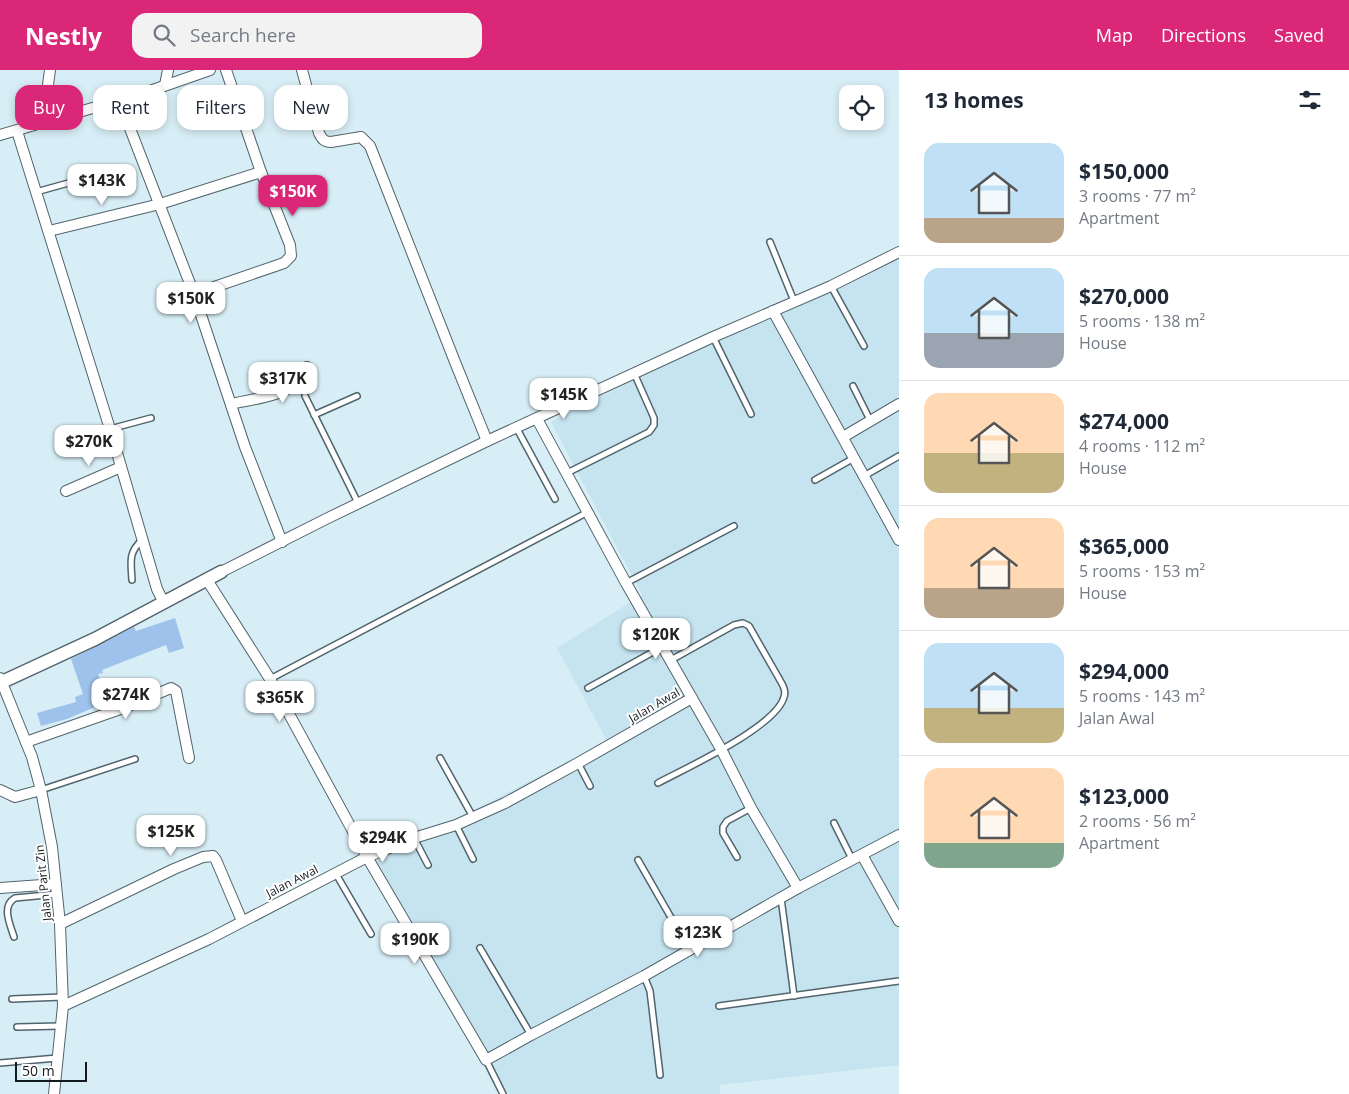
<!DOCTYPE html>
<html lang="en">
<head>
<meta charset="utf-8">
<style>
	:root { --surface:#fff; --page:#f2f2f3; --text:#1f2937; --muted:#747a83; --line:#e0e1e3; --accent:#db2777 }
	body { margin:0; font-family:"Open Sans",sans-serif; background:var(--page); color:var(--text); height:100vh; display:flex; flex-direction:column; font-size:19px; white-space:nowrap }
	* { box-sizing:border-box; margin:0 }
	p { font-size:16px; color:var(--muted) }
	.icon { flex:none; width:28px; height:28px; fill:none; stroke:currentColor; stroke-width:2; stroke-linecap:round; stroke-linejoin:round }
	.map { position:relative; flex:1; overflow:hidden }
	.sheet { display:flex; flex-direction:column; background:var(--surface); width:450px }
	.sheet>* { flex:none }
	.banner { position:absolute; left:15px; top:15px; width:475px; height:45px; display:flex; gap:10px }
	.buttons { position:absolute; left:839px; top:15px; display:grid; gap:10px }
	.buttons a { display:grid; place-items:center; width:45px; height:45px; border-radius:10px; background:var(--surface); box-shadow:0 2px 8px #0003; font-size:25px }
	.scale { position:absolute; left:15px; bottom:12px; width:72px; box-sizing:border-box; padding-left:5px; border:2px solid #141b1e; border-top:0; font-size:14px; line-height:18px; white-space:nowrap; color:#141b1e; -webkit-text-stroke:4px #fff; paint-order:stroke }
	.price { position:absolute; translate:-50% -42px; padding:0 11px; border-radius:10px; background:#fff; color:#222; font-size:16px; line-height:32px; filter:drop-shadow(0 1px 2px #0008) }
	.price::after { content:''; position:absolute; left:50%; top:30px; width:15px; height:11px; margin-left:-8px; background:inherit; clip-path:polygon(0 0,100% 0,50% 100%) }
	.price.active { background:var(--accent); color:#fff }
	ul { padding:0; list-style:none }
	li { display:flex; align-items:center; gap:15px; height:125px; padding:0 25px }
	li+li { border-top:1px solid var(--line) }
	li span { display:grid; place-items:center; flex:none; width:140px; height:100px; border-radius:15px; color:#555 }
	li>.icon { margin-inline-start:auto }
	span .icon { width:60px; height:60px; fill:#fffc; stroke-width:1 }
	li b { font-size:21px }
	h2 { display:flex; justify-content:space-between; align-items:center; height:60px; padding:0 25px; font-size:21px }
	.chip { padding:0 18px; border-radius:15px; background:var(--surface); box-shadow:0 2px 8px #0003; font-size:18px; line-height:45px }
	.chip.active { background:var(--accent); color:#fff }
	header { display:flex; align-items:center; gap:30px; box-sizing:border-box; height:70px; padding:0 25px; background:var(--accent); color:#fff }
	header strong { font-size:24px }
	nav { display:flex; gap:28px; margin-inline-start:auto; font-size:18px }
	.search { width:350px; height:45px; background:var(--page); display:flex; align-items:center; gap:12px; box-sizing:border-box; padding:0 18px; border-radius:15px; color:var(--muted); font-size:19px }
	main { display:flex; flex:1; min-height:0 }
	.map>svg:first-child { display:block }
	.built { fill:#c6e4f0 }
	.building { fill:#9ec2ec }
	.lines { fill:none; stroke-linecap:round; stroke-linejoin:round }
	.service-casing { stroke:#51646b; stroke-width:8 }
	.minor-casing { stroke:#51646b; stroke-width:12 }
	.tertiary-casing { stroke:#51646b; stroke-width:15 }
	.service { stroke:#fff; stroke-width:5 }
	.minor { stroke:#fff; stroke-width:10 }
	.tertiary { stroke:#fff; stroke-width:12 }
	.labels { text-anchor:middle; dominant-baseline:central; stroke-width:4; stroke-linejoin:round; paint-order:stroke }
	.street-label { font-size:12px; fill:#141b1e; stroke:#fff }
</style>
</head>
<body>
<header>
<strong>Nestly</strong>
<div class="search"><svg class="icon" aria-label="search" viewBox="0 0 24 24"><circle cx="10" cy="10" r="6"/><path d="M15 15l6 6"/></svg>Search here</div>
<nav><a>Map</a><a>Directions</a><a>Saved</a></nav>
</header>
<main>
<div class="map">
<svg width="899" height="1024" viewBox="0 0 899 1024">
	<rect width="100%" height="100%" fill="#d8eef6"/>
	<!-- built -->
	<path class="built" d="M899,177v818l-179,20v9h-211l-139,-230 237,-123 -50,-93 85,-53 -91,-173z"/>
	<!-- building -->
	<path class="building" d="M175,548l9,30 -15,5 -3,-8 -64,25 1,3 -5,1 11,27 -42,18 -26,7 -4,-13 39,-11 -1,-5 8,-3 -12,-35 63,-32 2,4z"/>
	<g class="lines">
		<!-- service casing -->
		<g class="service-casing">
			<g id="service">
				<path d="M36,122l36,-10"/>
				<path d="M770,172l24,59"/>
				<path d="M831,216l33,60"/>
				<path d="M713,267l38,77"/>
				<path d="M853,316l17,34"/>
				<path d="M305,326l53,107"/>
				<path d="M314,345l43,-19"/>
				<path d="M516,357l39,72"/>
				<path d="M110,359l41,-11"/>
				<path d="M567,403l82,-41 5,-7v-7l-20,-45"/>
				<path d="M864,406l35,-20"/>
				<path d="M815,410l39,-22"/>
				<path d="M132,510c-1,-18 -4,-27 10,-40"/>
				<path d="M626,513l108,-57"/>
				<path d="M270,609l318,-167"/>
				<path d="M588,618l74,-41"/>
				<path d="M440,688l33,59"/>
				<path d="M578,693l12,23"/>
				<path d="M658,713c28,-15 118,-56 126,-86 2,-5 0,-10 -3,-15l-32,-56 -6,-3 -9,2 -63,35"/>
				<path d="M41,720l94,-31"/>
				<path d="M834,753l18,36"/>
				<path d="M456,755l17,34"/>
				<path d="M414,768l14,27"/>
				<path d="M737,787l-14,-24v-6l4,-6 24,-13"/>
				<path d="M638,790l51,89"/>
				<path d="M336,804l35,60"/>
				<path d="M781,828l13,98"/>
				<path d="M14,867c-4,-13 -13,-31 1,-39l42,-4"/>
				<path d="M480,878l51,87"/>
				<path d="M644,906l6,15 10,84"/>
				<path d="M12,929l50,-2"/>
				<path d="M719,936l180,-25"/>
				<path d="M17,957l43,-1"/>
				<path d="M486,990l17,34"/>
				<path d="M0,993l57,-5"/>
			</g>
		</g>
		<!-- minor casing -->
		<g class="minor-casing">
			<g id="minor">
				<path d="M302,0l17,63c3,6 5,9 12,9l30,-5 9,9 85,216 32,79"/>
				<path d="M165,15l3,-15"/>
				<path d="M119,30l75,194 51,153 37,95"/>
				<path d="M43,52l7,-52"/>
				<path d="M17,61l93,298 47,160 7,14"/>
				<path d="M0,65l144,-42 66,-23"/>
				<path d="M49,161l111,-27 101,-32"/>
				<path d="M194,224l90,-31 7,-7 -1,-11 -29,-73 -35,-102"/>
				<path d="M773,241l126,229"/>
				<path d="M231,334c26,-6 66,-8 76,-37"/>
				<path d="M537,349l89,164 95,166 30,59 47,80"/>
				<path d="M843,367l56,-33"/>
				<path d="M66,421l55,-24"/>
				<path d="M221,502l105,-53 161,-78 226,-104 118,-51 68,-34"/>
				<path d="M207,510l63,99 97,178 119,203 45,-25 113,-59 154,-88 101,-53"/>
				<path d="M0,608l32,79 9,33 11,57 8,77 3,82 -9,88"/>
				<path d="M26,672l100,-35 45,-19 5,3 13,67"/>
				<path d="M0,720l15,7 26,-7"/>
				<path d="M862,785l37,66"/>
				<path d="M0,818l56,-4"/>
				<path d="M60,854l114,-55 29,-12 10,-1 3,4 26,61"/>
				<path d="M63,936l146,-67 158,-82 47,-19 42,-13 49,-22 73,-40 114,-65"/>
			</g>
		</g>
		<!-- tertiary casing -->
		<g class="tertiary-casing">
			<path id="tertiary" d="M2,612l93,-43 126,-67"/>
		</g>
		<!-- service -->
		<use href="#service" class="service"/>
		<!-- minor -->
		<use href="#minor" class="minor"/>
		<!-- tertiary -->
		<use href="#tertiary" class="tertiary"/>
	</g>
	<g class="labels">
		<!-- street labels -->
		<g class="street-label">
			<text transform="translate(654 635) rotate(-30)">Jalan Awal</text>
			<text transform="translate(292 811) rotate(-27)">Jalan Awal</text>
			<text transform="translate(43 813) rotate(-96)">Jalan Parit Zin</text>
		</g>
	</g>
</svg>
<div class="buttons">
<a><svg class="icon" aria-label="locate" viewBox="0 0 24 24"><circle cx="12" cy="12" r="6"/><path d="M12 2v4M12 18v4M2 12h4M18 12h4"/></svg></a>
</div>
<div class="scale">50 m</div>
<b class="price" style="left:102px;top:136px">$143K</b>
<b class="price active" style="left:293px;top:147px">$150K</b>
<b class="price" style="left:191px;top:254px">$150K</b>
<b class="price" style="left:283px;top:334px">$317K</b>
<b class="price" style="left:564px;top:350px">$145K</b>
<b class="price" style="left:89px;top:397px">$270K</b>
<b class="price" style="left:656px;top:590px">$120K</b>
<b class="price" style="left:126px;top:650px">$274K</b>
<b class="price" style="left:280px;top:653px">$365K</b>
<b class="price" style="left:171px;top:787px">$125K</b>
<b class="price" style="left:383px;top:793px">$294K</b>
<b class="price" style="left:698px;top:888px">$123K</b>
<b class="price" style="left:415px;top:895px">$190K</b>
<div class="banner">
<a class="chip active">Buy</a>
<a class="chip">Rent</a>
<a class="chip">Filters</a>
<a class="chip">New</a>
</div>
</div>
<section class="sheet">
<h2>13 homes<svg class="icon" aria-label="filters" viewBox="0 0 24 24"><path d="M4 7h16M4 17h16"/><circle cx="9" cy="7" r="2"/><circle cx="15" cy="17" r="2"/></svg></h2>
<ul>
<li><span style="background:linear-gradient(#bfe0f5 75%,#b9a48a 0)"><svg class="icon" aria-label="home" viewBox="0 0 24 24"><path d="M3 11l9-7 9 7M6 9v11h12V9"/></svg></span><div><b>$150,000</b><p>3 rooms · 77 m²</p><p>Apartment</p></div></li>
<li><span style="background:linear-gradient(#bfe0f5 65%,#9aa5b1 0)"><svg class="icon" aria-label="home" viewBox="0 0 24 24"><path d="M3 11l9-7 9 7M6 9v11h12V9"/></svg></span><div><b>$270,000</b><p>5 rooms · 138 m²</p><p>House</p></div></li>
<li><span style="background:linear-gradient(#ffd9b3 60%,#c2b280 0)"><svg class="icon" aria-label="home" viewBox="0 0 24 24"><path d="M3 11l9-7 9 7M6 9v11h12V9"/></svg></span><div><b>$274,000</b><p>4 rooms · 112 m²</p><p>House</p></div></li>
<li><span style="background:linear-gradient(#ffd9b3 70%,#b9a48a 0)"><svg class="icon" aria-label="home" viewBox="0 0 24 24"><path d="M3 11l9-7 9 7M6 9v11h12V9"/></svg></span><div><b>$365,000</b><p>5 rooms · 153 m²</p><p>House</p></div></li>
<li><span style="background:linear-gradient(#bfe0f5 65%,#c2b280 0)"><svg class="icon" aria-label="home" viewBox="0 0 24 24"><path d="M3 11l9-7 9 7M6 9v11h12V9"/></svg></span><div><b>$294,000</b><p>5 rooms · 143 m²</p><p>Jalan Awal</p></div></li>
<li><span style="background:linear-gradient(#ffd9b3 75%,#7fa58c 0)"><svg class="icon" aria-label="home" viewBox="0 0 24 24"><path d="M3 11l9-7 9 7M6 9v11h12V9"/></svg></span><div><b>$123,000</b><p>2 rooms · 56 m²</p><p>Apartment</p></div></li>
</ul>
</section>
</main>
</body>
</html>
